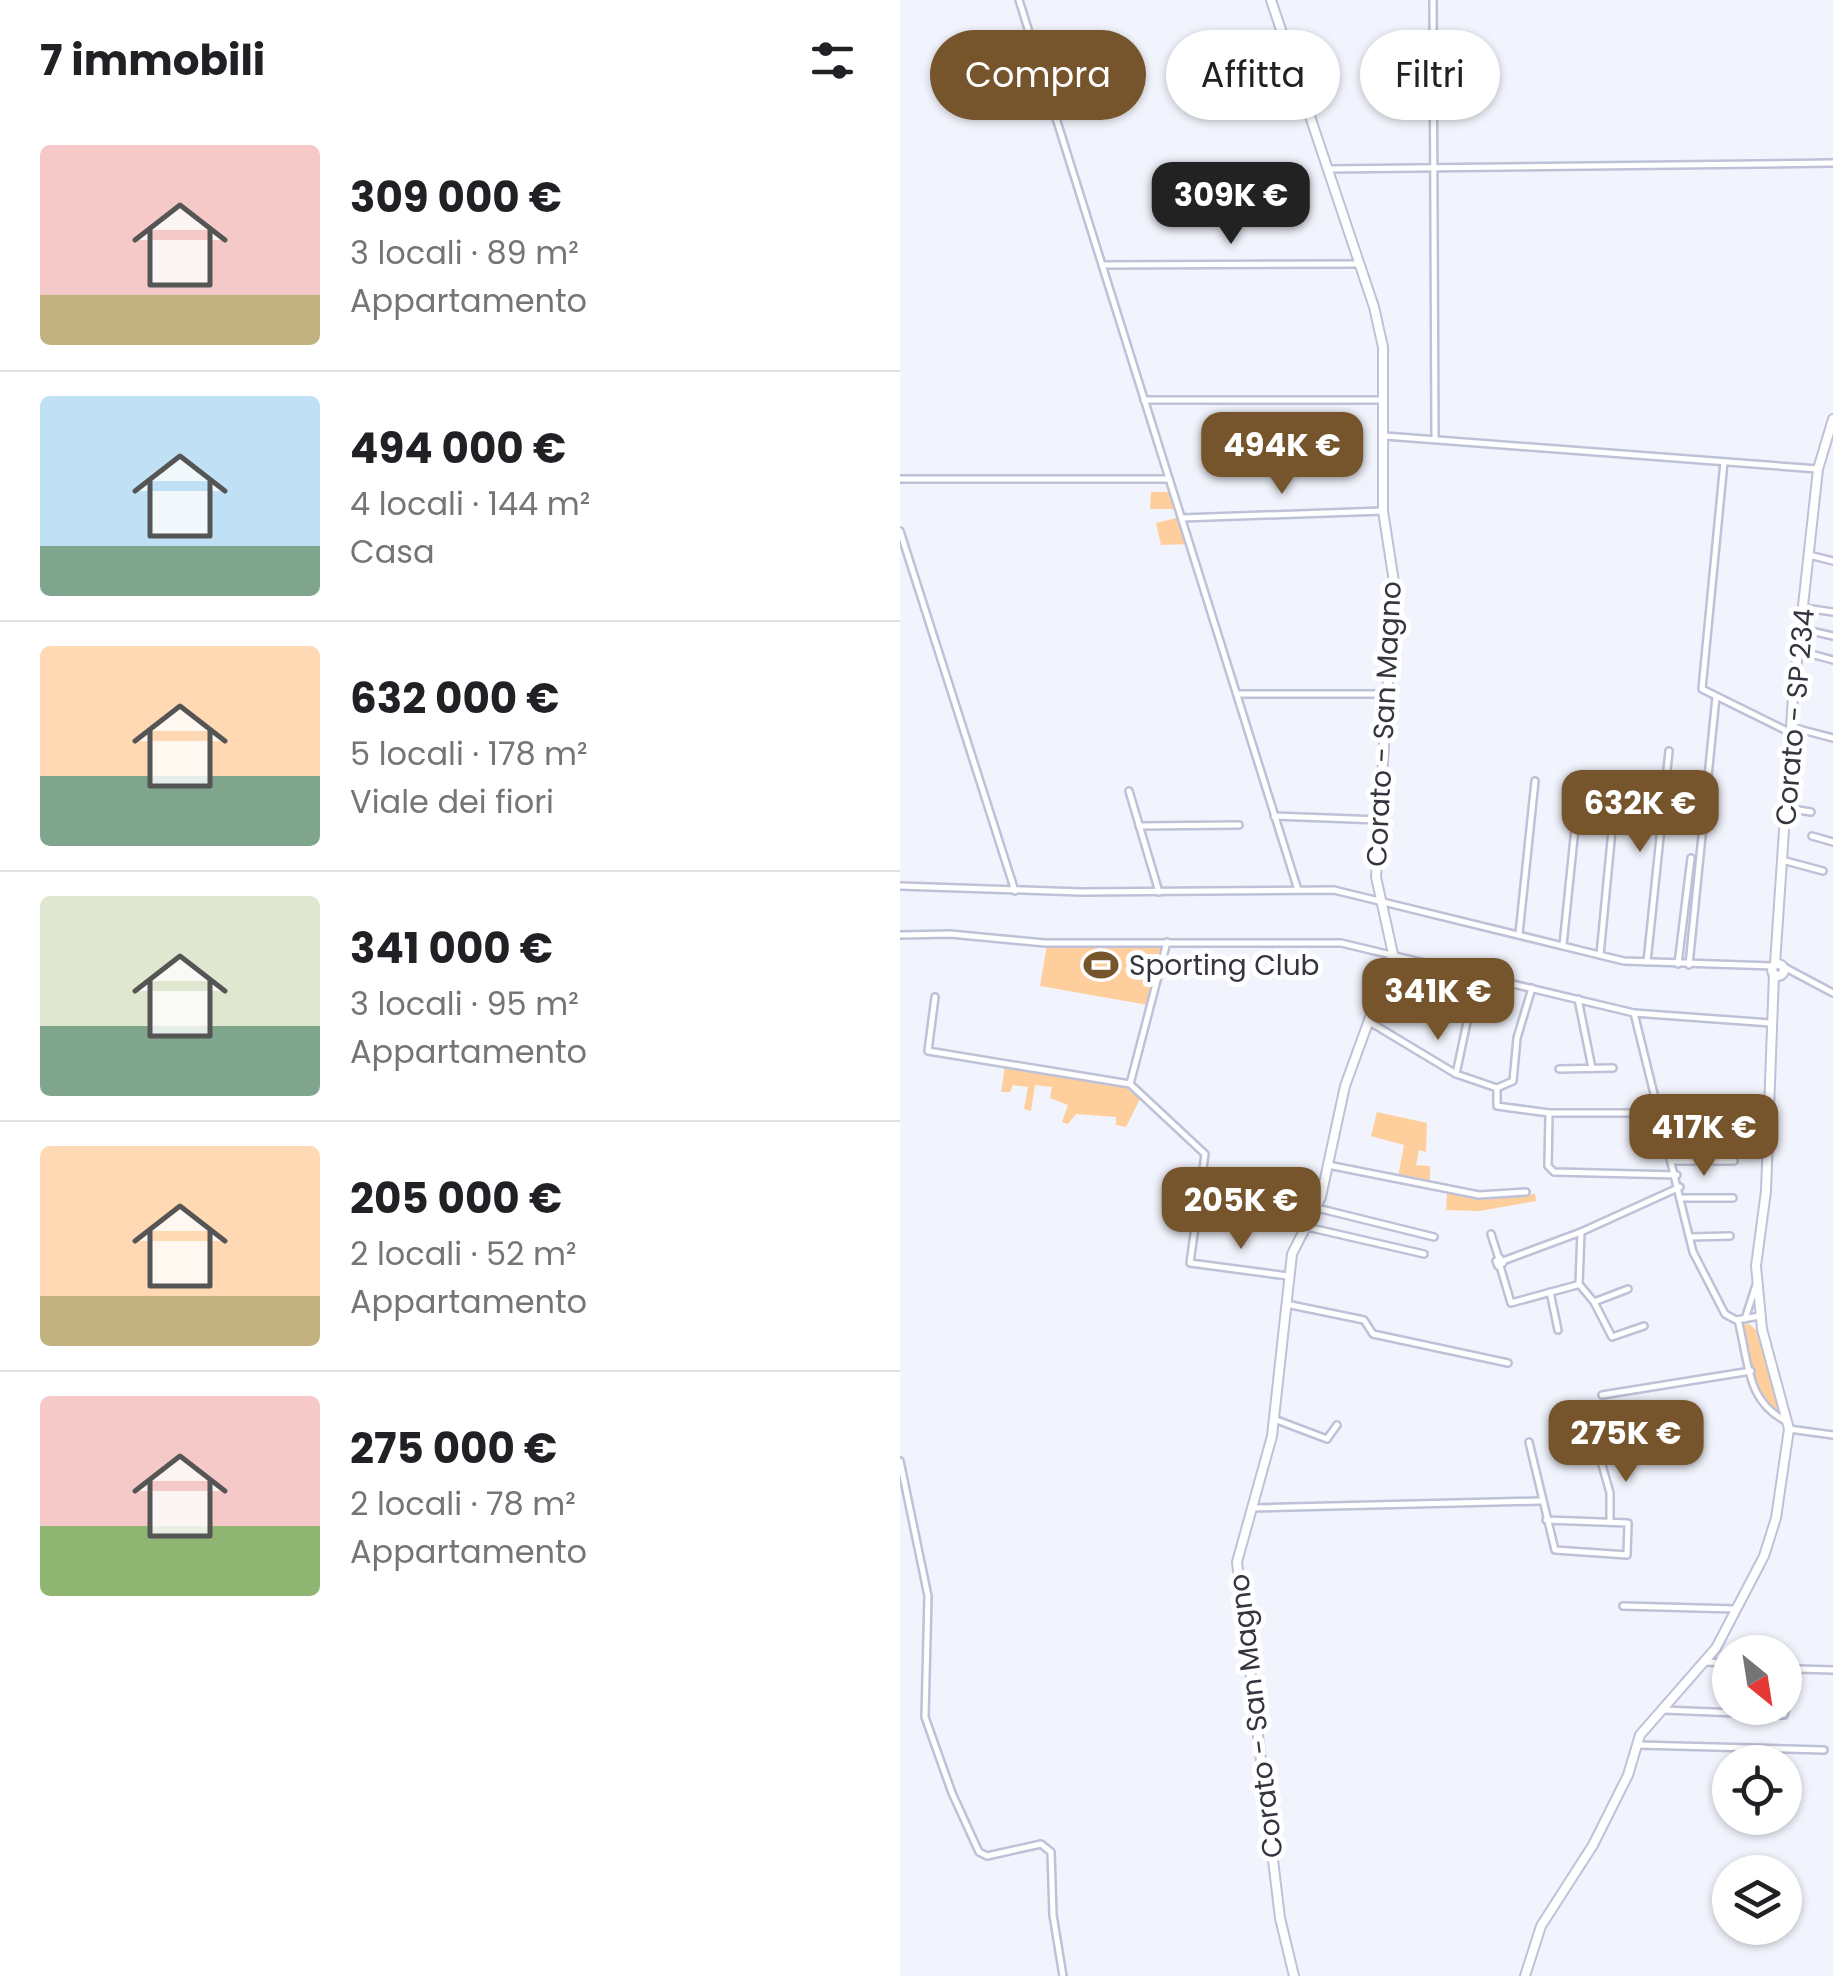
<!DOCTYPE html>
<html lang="it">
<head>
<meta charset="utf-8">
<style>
	:root { --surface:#fff; --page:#f6f6f6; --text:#202124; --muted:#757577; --line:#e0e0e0; --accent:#76542c }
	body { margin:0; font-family:Poppins,sans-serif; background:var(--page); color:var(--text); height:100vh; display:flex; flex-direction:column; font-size:38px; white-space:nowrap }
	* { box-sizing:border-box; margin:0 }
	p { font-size:32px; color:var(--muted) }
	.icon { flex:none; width:55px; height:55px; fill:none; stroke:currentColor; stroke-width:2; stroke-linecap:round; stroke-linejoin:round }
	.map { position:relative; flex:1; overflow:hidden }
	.details { display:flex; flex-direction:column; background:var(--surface); width:900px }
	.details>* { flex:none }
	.guide { position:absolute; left:30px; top:30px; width:752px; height:90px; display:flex; gap:20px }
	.needle { width:65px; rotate:150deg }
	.fabs { position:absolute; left:812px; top:1635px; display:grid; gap:20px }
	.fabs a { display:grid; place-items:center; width:90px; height:90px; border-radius:50%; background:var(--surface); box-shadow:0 2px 8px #0004; font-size:50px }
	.price { position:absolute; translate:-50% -85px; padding:0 22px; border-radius:20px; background:var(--accent); color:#fff; font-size:32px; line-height:65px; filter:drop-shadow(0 2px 5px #0008) }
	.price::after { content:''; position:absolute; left:50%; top:60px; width:30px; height:22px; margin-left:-15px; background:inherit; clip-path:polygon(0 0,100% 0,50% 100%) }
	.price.active { background:#222; color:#fff }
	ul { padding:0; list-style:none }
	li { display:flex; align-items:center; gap:30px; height:250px; padding:0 40px }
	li+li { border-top:2px solid var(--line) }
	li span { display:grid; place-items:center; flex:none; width:280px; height:200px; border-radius:10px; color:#555 }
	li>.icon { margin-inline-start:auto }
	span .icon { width:120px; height:120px; fill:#fffc; stroke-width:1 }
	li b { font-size:42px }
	h2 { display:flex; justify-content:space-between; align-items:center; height:120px; padding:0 40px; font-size:42px }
	.tag { padding:0 35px; border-radius:45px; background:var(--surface); box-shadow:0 2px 8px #0004; font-size:35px; line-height:90px }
	.tag.active { background:var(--accent); color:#fff }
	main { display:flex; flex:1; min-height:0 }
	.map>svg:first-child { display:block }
	.green { fill:#fecf9c }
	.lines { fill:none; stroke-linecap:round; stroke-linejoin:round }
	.minor-casing { stroke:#bec1d7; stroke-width:10 }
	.major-casing { stroke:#bec1d7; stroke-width:12 }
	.minor { stroke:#fff; stroke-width:5 }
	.major { stroke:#fff; stroke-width:8 }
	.labels { text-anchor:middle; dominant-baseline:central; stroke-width:10; stroke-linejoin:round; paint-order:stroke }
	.street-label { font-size:28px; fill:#34363f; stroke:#fff }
	.poi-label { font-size:28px; fill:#34363f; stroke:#fff; text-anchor:start }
</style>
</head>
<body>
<main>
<section class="details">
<h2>7 immobili<svg class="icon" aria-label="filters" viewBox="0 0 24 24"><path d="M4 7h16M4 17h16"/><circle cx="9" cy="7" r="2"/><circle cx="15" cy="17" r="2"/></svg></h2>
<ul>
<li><span style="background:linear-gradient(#f6c9c9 75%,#c2b280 0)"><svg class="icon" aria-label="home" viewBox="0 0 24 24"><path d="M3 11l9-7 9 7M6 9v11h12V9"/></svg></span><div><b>309 000 €</b><p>3 locali · 89 m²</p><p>Appartamento</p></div></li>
<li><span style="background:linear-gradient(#bfe0f5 75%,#7fa58c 0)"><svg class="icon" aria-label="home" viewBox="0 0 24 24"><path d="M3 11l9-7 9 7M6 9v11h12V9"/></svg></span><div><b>494 000 €</b><p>4 locali · 144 m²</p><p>Casa</p></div></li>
<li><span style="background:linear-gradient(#ffd9b3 65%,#7fa58c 0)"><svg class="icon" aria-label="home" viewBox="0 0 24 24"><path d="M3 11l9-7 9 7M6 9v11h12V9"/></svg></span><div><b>632 000 €</b><p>5 locali · 178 m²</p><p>Viale dei fiori</p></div></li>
<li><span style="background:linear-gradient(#dfe7d0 65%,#7fa58c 0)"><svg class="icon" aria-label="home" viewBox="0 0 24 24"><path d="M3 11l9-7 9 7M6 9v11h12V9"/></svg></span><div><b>341 000 €</b><p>3 locali · 95 m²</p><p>Appartamento</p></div></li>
<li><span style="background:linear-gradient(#ffd9b3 75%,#c2b280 0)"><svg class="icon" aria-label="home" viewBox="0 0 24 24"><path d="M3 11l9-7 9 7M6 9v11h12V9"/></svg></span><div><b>205 000 €</b><p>2 locali · 52 m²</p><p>Appartamento</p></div></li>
<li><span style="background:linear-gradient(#f6c9c9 65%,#8fb573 0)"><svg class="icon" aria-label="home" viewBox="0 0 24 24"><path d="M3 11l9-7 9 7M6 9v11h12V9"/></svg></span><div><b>275 000 €</b><p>2 locali · 78 m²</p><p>Appartamento</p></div></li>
</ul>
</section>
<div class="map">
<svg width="933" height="1976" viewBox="0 0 933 1976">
	<rect width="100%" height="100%" fill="#f2f4fd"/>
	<!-- green -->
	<g class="green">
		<path d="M251,492h21l5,17h-27z"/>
		<path d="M280,517l9,27 -28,1 -5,-22z"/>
		<path d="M265,943l-17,62 -108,-19 7,-42z"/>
		<path d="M501,987l41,16 -2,18 -57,-18z"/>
		<path d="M105,1066l119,20 16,13 -14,28 -10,-2v-8l-40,-3 -8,10 -6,-2 6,-17 -18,-7 2,-11 -17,-2 -4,26 -7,-2 4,-22 -15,-2 -3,7h-9z"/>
		<path d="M477,1112l50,11 -1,29 -7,-2 -3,15 14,1v16l-32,-5 6,-32 -33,-9z"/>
		<path d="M547,1191l32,6 56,-3 1,7 -56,10 -34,-1z"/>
		<path d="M849,1324l7,6 28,86 -24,-18 -17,-73z"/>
	</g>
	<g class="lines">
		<!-- minor casing -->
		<g class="minor-casing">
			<g id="minor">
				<path d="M119,0l279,890"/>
				<path d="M533,0l2,438"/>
				<path d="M428,169l505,-6"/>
				<path d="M202,265l257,-1"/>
				<path d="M244,400h240"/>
				<path d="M485,436l433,33"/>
				<path d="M824,462l-22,227 89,44"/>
				<path d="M0,479h269"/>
				<path d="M282,518l201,-7"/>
				<path d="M0,531l115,360"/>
				<path d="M909,555l24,6"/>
				<path d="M905,608l28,4"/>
				<path d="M902,629l31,7"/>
				<path d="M900,651l33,9"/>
				<path d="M337,694h150"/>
				<path d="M891,727l42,11"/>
				<path d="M229,791l30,101"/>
				<path d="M886,808l25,4"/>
				<path d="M374,816l106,4"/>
				<path d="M239,826l100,-1"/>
				<path d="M912,836l21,6"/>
				<path d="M882,860l41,11"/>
				<path d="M0,886l181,6 253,-2 290,71 149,5"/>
				<path d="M619,934l16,-153"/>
				<path d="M0,935l50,-1 95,9h296l293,70 137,10"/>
				<path d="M663,945l14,-136"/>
				<path d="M700,955l13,-135"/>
				<path d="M747,962l22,-211"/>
				<path d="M778,964l13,-106"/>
				<path d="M789,965l27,-268"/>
				<path d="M884,967l49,26"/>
				<path d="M632,988l-15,50 -4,43 -16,7v18l52,7h112"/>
				<path d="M35,997l-7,54 202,33 75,70 -15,109 98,13"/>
				<path d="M678,999l14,69"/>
				<path d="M734,1013l59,239 32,62 11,6 24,-4"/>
				<path d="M468,1021l88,53 41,14"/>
				<path d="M659,1069l54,-1"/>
				<path d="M556,1074l21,-99"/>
				<path d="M230,1084l37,-142"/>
				<path d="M649,1113l-1,53 6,6 123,3"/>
				<path d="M774,1161h60"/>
				<path d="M428,1165l151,30 47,-3"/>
				<path d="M783,1198h50"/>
				<path d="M417,1208l117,29"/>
				<path d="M407,1227l117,27"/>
				<path d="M681,1232l-2,52 15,18 18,35 32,-11"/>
				<path d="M591,1234l8,25"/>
				<path d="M790,1237l40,-1"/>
				<path d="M600,1258l3,5 -5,3 -2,-5z"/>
				<path d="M603,1261l78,-29 99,-45"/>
				<path d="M600,1266l11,37 66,-18"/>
				<path d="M650,1292l8,38"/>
				<path d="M694,1302l34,-13"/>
				<path d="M386,1304l78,16 9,14 135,29"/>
				<path d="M845,1319l11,-34"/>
				<path d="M838,1320c11,42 8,83 50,102"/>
				<path d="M702,1395l149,-24"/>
				<path d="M374,1419l53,20 10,-14"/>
				<path d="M889,1429l44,6"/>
				<path d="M629,1442l26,108 72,5 1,-32 -82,-3"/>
				<path d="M699,1454l11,39v29"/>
				<path d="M0,1461l28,135 -3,121 27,76 27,59 8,4 54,-12 10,8 2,63 10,61"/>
				<path d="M353,1508l287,-7"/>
				<path d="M723,1606l113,3"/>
				<path d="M805,1662l25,1"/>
				<path d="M764,1710l120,5 14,-46 35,1"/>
				<path d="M738,1745l186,5"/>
			</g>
		</g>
		<!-- major casing -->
		<g class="major-casing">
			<g id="major">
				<path d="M371,0l103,307 9,40v164l11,71 -18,295 17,77 -48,132 -24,111 -29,57 -20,182 -35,126 43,356 14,58"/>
				<circle cx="878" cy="970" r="6"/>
				<path d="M875,964l18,-267 25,-228 15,-50"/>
				<path d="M625,1976l16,-50 52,-81 35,-70 12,-40 76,-87 48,-92 12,-38 13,-89 -27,-100 -6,-63 10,-75 8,-217"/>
			</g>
		</g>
		<!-- minor -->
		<use href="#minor" class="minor"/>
		<!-- major -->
		<use href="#major" class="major"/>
	</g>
	<!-- icons -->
	<defs>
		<g id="stadium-bare" transform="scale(2.7)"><path d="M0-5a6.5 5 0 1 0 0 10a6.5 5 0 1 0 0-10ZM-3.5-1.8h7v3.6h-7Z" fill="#76542c" stroke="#fff" stroke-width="2.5" paint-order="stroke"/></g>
	</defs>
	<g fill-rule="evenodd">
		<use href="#stadium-bare" x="201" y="965"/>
	</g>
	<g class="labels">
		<!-- street labels -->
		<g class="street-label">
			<text transform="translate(895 717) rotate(-85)">Corato - SP 234</text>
			<text transform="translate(484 724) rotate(-87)">Corato - San Magno</text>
			<text transform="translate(356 1716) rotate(-97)">Corato - San Magno</text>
		</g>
		<!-- poi labels -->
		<g class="poi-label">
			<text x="229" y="965">Sporting Club</text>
		</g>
	</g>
</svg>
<div class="fabs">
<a><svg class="needle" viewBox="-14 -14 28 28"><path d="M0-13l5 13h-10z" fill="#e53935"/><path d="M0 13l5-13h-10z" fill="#757577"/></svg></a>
<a><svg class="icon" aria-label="locate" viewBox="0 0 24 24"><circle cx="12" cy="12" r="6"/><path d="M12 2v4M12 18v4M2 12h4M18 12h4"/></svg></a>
<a><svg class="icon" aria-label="layers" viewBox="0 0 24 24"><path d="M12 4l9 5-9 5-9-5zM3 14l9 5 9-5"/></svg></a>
</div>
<b class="price active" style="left:331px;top:247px">309K €</b>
<b class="price" style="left:382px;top:497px">494K €</b>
<b class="price" style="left:740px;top:855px">632K €</b>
<b class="price" style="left:538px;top:1043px">341K €</b>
<b class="price" style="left:804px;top:1179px">417K €</b>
<b class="price" style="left:341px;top:1252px">205K €</b>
<b class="price" style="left:726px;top:1485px">275K €</b>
<div class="guide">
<a class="tag active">Compra</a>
<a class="tag">Affitta</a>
<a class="tag">Filtri</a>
</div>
</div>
</main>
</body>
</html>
